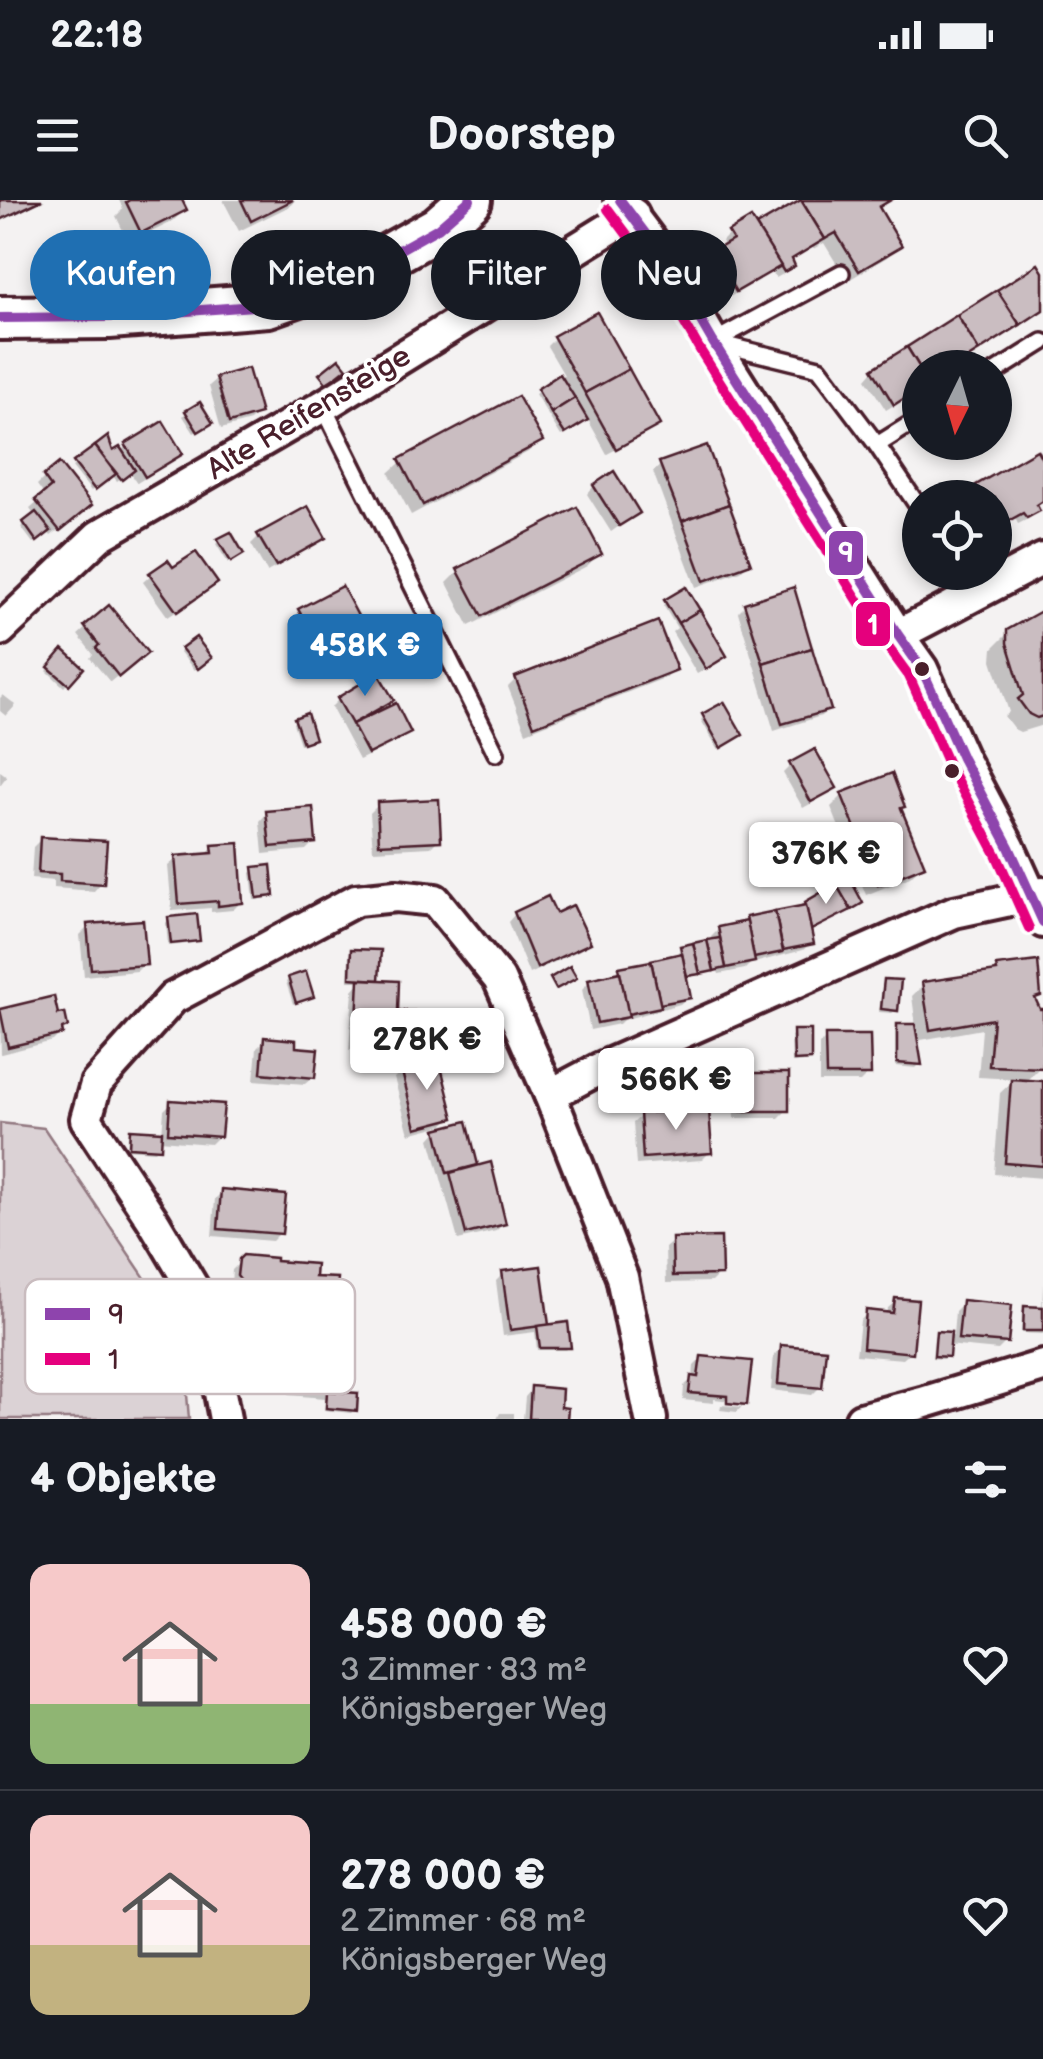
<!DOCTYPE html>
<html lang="de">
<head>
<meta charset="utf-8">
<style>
	:root { --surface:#171b24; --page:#20242c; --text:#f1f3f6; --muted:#9ea1a6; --line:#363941; --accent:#1f6fb2 }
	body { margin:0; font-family:"Balsamiq Sans",sans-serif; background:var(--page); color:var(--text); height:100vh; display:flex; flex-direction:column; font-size:38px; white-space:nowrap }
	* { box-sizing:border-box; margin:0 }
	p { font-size:32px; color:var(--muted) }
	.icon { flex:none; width:55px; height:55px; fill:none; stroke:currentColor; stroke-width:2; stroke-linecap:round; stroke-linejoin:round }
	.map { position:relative; height:1219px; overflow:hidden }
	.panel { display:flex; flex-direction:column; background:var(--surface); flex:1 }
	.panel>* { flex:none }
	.guide { position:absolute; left:30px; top:30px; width:985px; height:90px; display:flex; gap:20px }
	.needle { width:65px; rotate:185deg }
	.controls { position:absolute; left:902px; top:150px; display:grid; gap:20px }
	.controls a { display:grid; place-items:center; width:110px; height:110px; border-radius:50%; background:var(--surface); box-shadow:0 5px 15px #0003; font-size:50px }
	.price { position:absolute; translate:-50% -85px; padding:0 22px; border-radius:10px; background:#fff; color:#222; font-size:32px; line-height:65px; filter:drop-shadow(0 2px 5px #0008) }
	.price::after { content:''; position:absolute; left:50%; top:60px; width:30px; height:22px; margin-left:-15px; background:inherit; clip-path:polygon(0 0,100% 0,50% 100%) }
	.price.active { background:var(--accent); color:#fff }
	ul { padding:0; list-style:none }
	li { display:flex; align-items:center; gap:30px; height:250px; padding:0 30px }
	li+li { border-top:2px solid var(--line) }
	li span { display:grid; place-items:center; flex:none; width:280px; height:200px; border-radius:20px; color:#555 }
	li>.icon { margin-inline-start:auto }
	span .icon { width:120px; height:120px; fill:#fffc; stroke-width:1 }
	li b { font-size:42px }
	h2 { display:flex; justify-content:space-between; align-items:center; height:120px; padding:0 30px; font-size:42px }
	.tag { padding:0 35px; border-radius:45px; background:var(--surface); box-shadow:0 5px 15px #0003; font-size:35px; line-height:90px }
	.tag.active { background:var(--accent); color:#fff }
	.status { display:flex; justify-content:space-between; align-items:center; height:70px; padding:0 50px; background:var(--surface); direction:ltr }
	.status svg { height:28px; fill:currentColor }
	header { display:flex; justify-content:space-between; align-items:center; height:130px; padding:0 30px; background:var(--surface); font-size:45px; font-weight:700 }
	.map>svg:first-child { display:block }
	.green { fill:#dbd2d5; stroke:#927880; stroke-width:2.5 }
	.shadow { fill:#0003 }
	.building { fill:#cabdc1; stroke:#4a1f2b; stroke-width:2.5 }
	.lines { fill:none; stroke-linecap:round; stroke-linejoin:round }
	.lane-casing { stroke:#4a1f2b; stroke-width:22 }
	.street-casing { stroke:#4a1f2b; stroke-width:38 }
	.secondary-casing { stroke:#4a1f2b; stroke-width:50 }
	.lane { stroke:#fff; stroke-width:15 }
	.street { stroke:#fff; stroke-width:30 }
	.secondary { stroke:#fff; stroke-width:42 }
	.bus-1-casing { stroke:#fff; stroke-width:18 }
	.bus-2-casing { stroke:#fff; stroke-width:18 }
	.bus-1 { stroke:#8e44ad; stroke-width:10 }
	.bus-2 { stroke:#e5007d; stroke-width:10 }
	.bus-dot { fill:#4a1f2b; stroke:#fff; stroke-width:4 }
	.labels { text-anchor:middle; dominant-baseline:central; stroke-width:8; stroke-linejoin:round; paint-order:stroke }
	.street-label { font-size:30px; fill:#4a1f2b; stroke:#fff }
	.key { fill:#fff; stroke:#c9bcbf; stroke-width:2.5 }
	.key-label { font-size:28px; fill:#4a1f2b }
	.line-badge { stroke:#fff; stroke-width:4 }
	.badge-label { font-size:28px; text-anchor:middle; font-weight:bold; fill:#fff }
</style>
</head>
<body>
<div class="status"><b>22:18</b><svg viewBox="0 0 49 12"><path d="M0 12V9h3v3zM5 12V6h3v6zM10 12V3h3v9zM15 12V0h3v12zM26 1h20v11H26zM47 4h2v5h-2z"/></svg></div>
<header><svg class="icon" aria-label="menu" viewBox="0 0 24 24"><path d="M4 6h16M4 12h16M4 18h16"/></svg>Doorstep<svg class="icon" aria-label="search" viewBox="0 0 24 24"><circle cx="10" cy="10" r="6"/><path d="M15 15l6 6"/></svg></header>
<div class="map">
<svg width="1043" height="1219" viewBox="0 0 1043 1219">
	<rect width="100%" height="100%" fill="#f4f2f2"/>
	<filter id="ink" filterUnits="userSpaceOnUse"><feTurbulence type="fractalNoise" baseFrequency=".01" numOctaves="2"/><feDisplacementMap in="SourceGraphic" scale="20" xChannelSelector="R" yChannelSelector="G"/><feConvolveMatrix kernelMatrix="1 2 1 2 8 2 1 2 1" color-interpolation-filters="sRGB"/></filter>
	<g filter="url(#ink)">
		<!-- green -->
		<path class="green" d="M0,923l44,5 138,205 7,86h-189z"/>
		<!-- shadow -->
		<g class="shadow">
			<path d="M0,0h45l-45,22z"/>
			<path d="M119,0h60l5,10 -12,12 -43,21 -13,-27 7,-7z"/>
			<path d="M223,0h72l-5,6 -51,25z"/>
			<path d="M805,0h84l-11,11 21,34 -12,12 -40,24 -23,-38 -11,6 -1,-5 -32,20 12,1 -7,8 -9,5 -4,-6 -44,26 -22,-37 19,-14 -3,-6 7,-7 22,-13 4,8z"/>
			<path d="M1043,76v35l-90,57h-33v21l-34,21 -20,-31 7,-8z"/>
			<path d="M555,138l102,86 -8,8 -42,22 -20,-36 -26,18 -26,-42 29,-19 -17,-29z"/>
			<path d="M217,179l41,35 -8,7 -29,8 -12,-43z"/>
			<path d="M186,213l20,13 -12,7 -11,-17z"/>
			<path d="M107,240l5,15 9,-3 5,-6 54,8 -8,7 -35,22 -7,-11 -13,9 -5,-6 -21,16 -19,-24z"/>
			<path d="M540,240l-12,12 -117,63 -22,-42 12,-11z"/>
			<path d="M1043,249v53l-8,5 2,3 -7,8 -12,6 -3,-6 -20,12v-32h-24l-2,-3 8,-8z"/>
			<path d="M661,265l88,98 -8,8 -45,16 -43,-115z"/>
			<path d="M44,278l37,34 -30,24 -4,-5 -14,12 -12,-16 14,-11 -5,-7 15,-13 -8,-11z"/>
			<path d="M594,286l43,27 -26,19 -24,-38z"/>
			<path d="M259,336l64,1 -8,8 -48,27 -16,-28z"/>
			<path d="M219,341l19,16 -10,6 -12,-19z"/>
			<path d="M599,354l-12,12 -118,60 -22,-43 12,-12z"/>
			<path d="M151,375l56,16 -39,26 -25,-35z"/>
			<path d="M666,402l58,53 -8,8 -19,11 -25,-42 5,-4 -14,-23z"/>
			<path d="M745,405l84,104 -8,7 -47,15 -36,-119z"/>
			<path d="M108,409l29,51 -27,22 -20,-24 3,-4 -15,-19z"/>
			<path d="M300,411l71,35 -8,8 -41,21 -30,-56z"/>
			<path d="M1043,413v112l-23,7 -6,-3 -10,-13 5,-4 -17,-52 1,-12 16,-16z"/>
			<path d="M195,440l14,18 -15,12 -14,-18z"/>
			<path d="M63,453l18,16 -17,18 -17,-16z"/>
			<path d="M674,470l-7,7 -141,55 -18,-45 8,-8z"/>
			<path d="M3,495l13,10 -10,11 -6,-5v-13z"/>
			<path d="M338,500h52l-13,13 31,19 -8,8 -41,20 -28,-53z"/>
			<path d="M704,516l33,21 -19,12 -17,-29z"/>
			<path d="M296,520l17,18 -4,3 -9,3 -7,-21z"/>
			<path d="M791,565l43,23 -8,7 -23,13 -20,-35z"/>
			<path d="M0,571l7,5 -7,9z"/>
			<path d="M843,595l79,71 -12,11 -44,18 -35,-88z"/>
			<path d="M378,605l60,35 -7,7 -58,3 -3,-37z"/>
			<path d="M267,613l47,29 -8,8 -43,4 -3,-33z"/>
			<path d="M41,639l60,44 -7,8 -40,-3v-7l-23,-2 2,-32z"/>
			<path d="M213,647l28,55 -8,8 -22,2v-4l-39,3 -4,-45 8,-7 30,-4z"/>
			<path d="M254,670l18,25 -3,3 -15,2 -3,-27z"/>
			<path d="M806,704l38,9 -35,20 2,10 -8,7 -53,14 -5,5 -26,5 -1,-3 -34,7 4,19 -8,7 -57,16 -4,4 -29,6 -8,-41 8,-8 24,-5 6,-6 59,-14 -1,-4 4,-4 30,-6 -1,-5 8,-8 23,-5 5,-4 55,-12z"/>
			<path d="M515,714l39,2 34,27 -8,7 -51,24 -21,-52z"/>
			<path d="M169,719l28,21 -3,3 -26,3 -2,-23z"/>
			<path d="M88,727l56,37 -7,7 -53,5 -4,-41z"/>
			<path d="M352,751l25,28 -4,3 22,31 16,12 -8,8h-3l-1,11 -8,7 -42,-1 4,-60 8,-9h-13l1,-27z"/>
			<path d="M997,768l41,27 -5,5 5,11 5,1 -3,55 -15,15 18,2v94l-49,-4 6,-81 15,-14 -37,-2 4,-48 -67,12 4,24 -3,3 -21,-2v-36l3,-4 18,1 -4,-31 12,-12 66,-9z"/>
			<path d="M289,779l22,17 -18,8 -7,-22z"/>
			<path d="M885,781l11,29 -4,3 -13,-1 3,-28z"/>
			<path d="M52,799l4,18 10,9 -6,8 -7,7 -52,13 -1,-42z"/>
			<path d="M794,833l15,26 -4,3 -13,1 -1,-27z"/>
			<path d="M826,838l42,36 -8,8h-41v-37z"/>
			<path d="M265,840l28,9 20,28 -8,7 -51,-4 3,-32z"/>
			<path d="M402,871l49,46 -13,14 27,-7 11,44 28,55 -8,8 -38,9 -28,-101 13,-14 -34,9 -15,-56z"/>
			<path d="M741,876l46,34 -8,8h-45l-1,-34z"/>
			<path d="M171,903l48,33 -8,8 -52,-4 -1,8 -3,3 -28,-2 1,-14 3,-4 31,3 2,-24z"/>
			<path d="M641,916l69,36 -8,8 -66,5 -3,-42z"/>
			<path d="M222,992l58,41 -8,8 -60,-5 3,-37z"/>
			<path d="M673,1041l46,33 -8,8 -45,1 -1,-35z"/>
			<path d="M244,1058l69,21 20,33 -8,8 -6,-1v7l-3,3 -61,-5 1,-11 5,-5 -16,-2 2,-17 -14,-1 -2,-4 1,-14z"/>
			<path d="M504,1073l43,54 21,20 -3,3h-28l-2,-18 -32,4 -7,-55z"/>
			<path d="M1043,1083v51l-22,-1 1,-21 3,-3h17z"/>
			<path d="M896,1101l15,51 -8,7 -47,-4 4,-34 7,-8 20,2 1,-7z"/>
			<path d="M963,1103l43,39 -8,8 -51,-5 -1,11 -3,3 -11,-1 2,-22 3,-3 16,2 2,-24z"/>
			<path d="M286,1147l50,47 18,16 -3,3 -27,-3 1,-12 -37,-3v-4l-13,-1 3,-36z"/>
			<path d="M782,1148l38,39 -8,8 -41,-5 3,-35z"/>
			<path d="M702,1158l42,46 -7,8 -17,-2 1,-5 20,2v-5l-27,-3v4l-31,-3 1,-14 9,-8 1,-12z"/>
			<path d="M532,1189l27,20 5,10h-41l2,-22z"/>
			<path d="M500,1213h14v6h-17z"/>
		</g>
		<!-- building -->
		<g class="building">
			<path d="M0,0h42l-42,20z"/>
			<path d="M130,0h52l5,10 -46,23 -15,-31z"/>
			<path d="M241,0h52l-42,21z"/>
			<path d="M801,0h90l-12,7 23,39 -43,25 -23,-38 -11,6z"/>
			<path d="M801,0l24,39 -33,20 3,7 -11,6 -28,-46z"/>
			<path d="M751,18l30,48 -45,26 -24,-40 21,-12 -5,-8z"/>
			<path d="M1038,64l5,8v38l-23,15 -23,-35z"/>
			<path d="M997,90l23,35 -41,26 -22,-36z"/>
			<path d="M597,112l32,57 -44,24 -32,-57z"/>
			<path d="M957,115l22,36 -26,17h-33l-13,-21z"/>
			<path d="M907,147l13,21v20l-26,17 -22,-36z"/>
			<path d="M339,158l8,10 -20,16 -8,-10z"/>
			<path d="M248,168l13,46 -32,9 -13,-46z"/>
			<path d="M629,169l31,56 -44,24 -31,-56z"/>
			<path d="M560,174l15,24 -24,15 -14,-24z"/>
			<path d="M518,196l25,45 -120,64 -24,-46z"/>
			<path d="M575,198l13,22 -23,14 -14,-21z"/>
			<path d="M200,202l13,21 -15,9 -13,-21z"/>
			<path d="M163,221l20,33 -38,23 -20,-33z"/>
			<path d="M108,236l5,15 7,-4 15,23 -13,10 -27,-34z"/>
			<path d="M707,245l22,59 -47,17 -23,-59z"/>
			<path d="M95,246l21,28 -21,16 -22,-28z"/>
			<path d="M1037,250l6,11v40l-6,4 3,6 -13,7 -4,-5 -24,13 -4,-7v-21h-12l-7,-13z"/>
			<path d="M59,263l33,42 -32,26 -25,-31 16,-13 -8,-11z"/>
			<path d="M614,271l26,42 -21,13 -26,-41z"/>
			<path d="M729,304l22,60 -47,17 -22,-60z"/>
			<path d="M308,306l18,32 -50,28 -19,-32z"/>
			<path d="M577,307l25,47 -120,62 -25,-47z"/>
			<path d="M36,312l15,19 -14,11 -14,-20z"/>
			<path d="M231,332l13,22 -13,8 -14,-23z"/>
			<path d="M196,352l22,31 -41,29 -28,-39 19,-13 5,7z"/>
			<path d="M342,386l16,30 -43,23 -17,-30z"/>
			<path d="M686,387l14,23 -22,13 -14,-23z"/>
			<path d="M794,387l18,61 -49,15 -19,-60z"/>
			<path d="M109,405l39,48 -29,24 -23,-29 3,-3 -15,-19z"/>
			<path d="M700,410l27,46 -21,13 -28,-46z"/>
			<path d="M1043,410v106l-6,2 -8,-4 -11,-15 5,-4 -16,-52v-13z"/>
			<path d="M358,416l16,31 -44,22 -15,-30z"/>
			<path d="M658,421l19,49 -143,56 -19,-49z"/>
			<path d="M196,437l16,21 -14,11 -17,-21z"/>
			<path d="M812,448l19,62 -49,14 -19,-61z"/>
			<path d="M63,449l21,19 -15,17 -21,-18z"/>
			<path d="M378,473l16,27 -42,24 -15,-26z"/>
			<path d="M724,502l19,33 -22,13 -19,-34z"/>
			<path d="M396,503l15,30 -43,21 -16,-30z"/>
			<path d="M307,513l8,26 -12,4 -9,-25z"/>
			<path d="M815,549l22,39 -26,14 -22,-39z"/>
			<path d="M892,573l13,34 -4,1 24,58 -47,19 -37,-92z"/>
			<path d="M439,599l2,42 -62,3 -2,-42z"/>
			<path d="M313,607l3,36 -46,4 -4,-36z"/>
			<path d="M40,637l67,4 -3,43 -44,-3v-7l-22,-1z"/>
			<path d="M239,643l4,60 -25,3v-5l-39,3 -4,-48 38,-3 -1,-8z"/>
			<path d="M271,665l3,31 -17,2 -4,-31z"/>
			<path d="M849,677l14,26 -12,7 -15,-26z"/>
			<path d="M836,684l15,26 -40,20 -6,-28z"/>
			<path d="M548,696l8,17 17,-8 18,38 -54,25 -23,-56z"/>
			<path d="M806,705l8,39 -31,6 -8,-39z"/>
			<path d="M775,711l8,41 -29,6 -8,-41z"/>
			<path d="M197,714l3,27 -29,3 -3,-27z"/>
			<path d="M143,720l4,45 -56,4 -4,-45z"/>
			<path d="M747,721l8,41 -29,6 -8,-41z"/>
			<path d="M720,738l6,30 -12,3 -7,-31z"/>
			<path d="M707,740l7,31 -14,3 -7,-31z"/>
			<path d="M693,743l7,31 -13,2 -7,-30z"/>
			<path d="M351,749l30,1 -2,30 -29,-2z"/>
			<path d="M682,753l9,45 -31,6 -9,-44z"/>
			<path d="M651,761l10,46 -33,7 -9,-47z"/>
			<path d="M1038,761l3,35 -6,2 5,11h3v59l-54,-2 4,-47 -63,11 -8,-48 75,-11 -1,-5z"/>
			<path d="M570,766l7,12 -21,11 -6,-11z"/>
			<path d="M306,771l8,26 -18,6 -8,-26z"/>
			<path d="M620,772l9,45 -32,6 -9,-44z"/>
			<path d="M359,779l40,2 -1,30h16l-1,16 -11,-1 -1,19 -45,-2z"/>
			<path d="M884,779l17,1 -3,31 -17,-2z"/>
			<path d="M54,796l4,18 7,-1 3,14 -6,2 1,5 -55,13 -8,-38z"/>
			<path d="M897,824h18l7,41 -25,-2z"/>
			<path d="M793,830h18v30l-17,1z"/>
			<path d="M825,835h45l1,40h-45z"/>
			<path d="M264,837l32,3v7l22,2 -3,29 -54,-5z"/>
			<path d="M439,859l15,59 -38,10 -15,-60z"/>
			<rect x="740" y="873" width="49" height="38"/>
			<path d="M1011,879l32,2v85l-38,-3z"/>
			<path d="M170,900l54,4 -3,33 -53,-4z"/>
			<path d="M709,909l3,44 -69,5 -3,-45z"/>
			<path d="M467,921l11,44 -31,8 -11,-44z"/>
			<path d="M130,929l32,2 -1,18 -32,-2z"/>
			<path d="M491,962l15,62 -40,10 -16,-61z"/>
			<path d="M221,989l65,6 -4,39 -64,-5z"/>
			<path d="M721,1037l1,38 -49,1 -1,-38z"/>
			<path d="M243,1055l33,3v3l40,3 -1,13 23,1 -3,35 -25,-2v-7l-58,-4 1,-18 -12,-1 -4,-5 2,-17z"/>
			<path d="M541,1066l8,59 -39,5 -8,-59z"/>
			<path d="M895,1098l23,2 -5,53 -50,-5 3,-38 27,3z"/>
			<path d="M962,1100l50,5 -4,38 -50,-4z"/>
			<path d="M1024,1106l19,1v24h-20z"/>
			<path d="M568,1122l3,26h-31l-3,-22z"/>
			<path d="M936,1131l15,1 -2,25 -15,-1z"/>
			<path d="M781,1145l45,4 -4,39 -44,-4z"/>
			<path d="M701,1156l51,5 -5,44 -20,-2v-7l-38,-3 2,-17 7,1z"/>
			<path d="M531,1186l31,3 -1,18 7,1 -1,11h-38z"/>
			<path d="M327,1191l31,2 -1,18 -31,-3z"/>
		</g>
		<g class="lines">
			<!-- lane casing -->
			<g class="lane-casing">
				<g id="lane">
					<path d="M841,73l-128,69 106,26 58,77 43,64"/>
					<path d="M995,172l48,-30"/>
					<path d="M323,206l173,347"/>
					<path d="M877,245l43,-27"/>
					<path d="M963,372l15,21"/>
				</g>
			</g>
			<!-- street casing -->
			<g class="street-casing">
				<g id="street">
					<path d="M620,0l48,64 45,78 185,293 24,34 40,89 47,89 34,75"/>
					<path d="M0,430l99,-94 224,-130 310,-192"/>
					<path d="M898,435l145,-76"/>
					<path d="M550,895l49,-26 355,-157 89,-19"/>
					<path d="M225,1219l-13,-68 -16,-58 -42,-71 -68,-103 10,-35 77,-86 183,-98 40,-4 39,4 64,79 51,116 72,182 29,142"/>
					<path d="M861,1219l61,-16 121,-37"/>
				</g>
			</g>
			<!-- secondary casing -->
			<g class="secondary-casing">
				<path id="secondary" d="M0,118l109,-1 159,-12 88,-31 82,-46 32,-28"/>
			</g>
			<!-- lane -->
			<use href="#lane" class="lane"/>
			<!-- street -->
			<use href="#street" class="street"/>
			<!-- secondary -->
			<use href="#secondary" class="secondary"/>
			<!-- bus-1 casing -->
			<g class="bus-1-casing">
				<g id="bus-1">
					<path d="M620,0l48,64 45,78 185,293 24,34 40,89 47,89 34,75"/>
					<path d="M0,118l109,-1 159,-12 88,-31 82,-46 32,-28"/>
				</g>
			</g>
			<!-- bus-2 casing -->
			<g class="bus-2-casing">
				<path id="bus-2" d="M608,9l47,63 45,78 185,293 24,33 39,88 48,90 33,74"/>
			</g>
			<!-- bus-1 -->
			<use href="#bus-1" class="bus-1"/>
			<!-- bus-2 -->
			<use href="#bus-2" class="bus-2"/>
		</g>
	</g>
	<!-- markers -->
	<g class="bus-dot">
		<circle cx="922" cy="469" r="9"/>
		<circle cx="952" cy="571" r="9"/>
	</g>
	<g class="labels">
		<!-- street labels -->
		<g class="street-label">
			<text transform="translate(309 213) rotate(-31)">Alte Reifensteige</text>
		</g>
	</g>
	<!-- legend -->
	<rect x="25" y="1079" width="330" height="115" rx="15" class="key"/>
	<rect x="45" y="1108" width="45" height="12" fill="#8e44ad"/>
	<rect x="45" y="1153" width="45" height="12" fill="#e5007d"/>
	<g class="key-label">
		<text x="108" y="1124">9</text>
		<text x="108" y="1169">1</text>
	</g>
	<g class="line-badge">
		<rect x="827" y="329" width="38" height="48" rx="10" fill="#8e44ad"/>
		<rect x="854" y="400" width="38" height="48" rx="10" fill="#e5007d"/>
	</g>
	<g class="badge-label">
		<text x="846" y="362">9</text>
		<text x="873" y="434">1</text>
	</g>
</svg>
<div class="controls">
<a><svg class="needle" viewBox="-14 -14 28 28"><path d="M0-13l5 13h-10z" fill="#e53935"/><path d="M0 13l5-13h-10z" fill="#9ea1a6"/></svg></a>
<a><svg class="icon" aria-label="locate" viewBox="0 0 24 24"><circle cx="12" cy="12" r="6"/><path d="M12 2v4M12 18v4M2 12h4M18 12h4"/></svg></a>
</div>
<b class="price active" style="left:365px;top:499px">458K €</b>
<b class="price" style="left:826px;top:707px">376K €</b>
<b class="price" style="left:427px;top:893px">278K €</b>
<b class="price" style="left:676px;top:933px">566K €</b>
<div class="guide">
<a class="tag active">Kaufen</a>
<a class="tag">Mieten</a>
<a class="tag">Filter</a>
<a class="tag">Neu</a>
</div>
</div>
<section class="panel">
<h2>4 Objekte<svg class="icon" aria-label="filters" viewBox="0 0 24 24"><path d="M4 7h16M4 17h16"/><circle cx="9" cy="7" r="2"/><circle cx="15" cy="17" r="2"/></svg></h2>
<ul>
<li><span style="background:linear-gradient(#f6c9c9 70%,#8fb573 0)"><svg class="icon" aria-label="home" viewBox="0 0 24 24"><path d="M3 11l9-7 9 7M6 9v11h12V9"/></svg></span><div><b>458 000 €</b><p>3 Zimmer · 83 m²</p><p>Königsberger Weg</p></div><svg class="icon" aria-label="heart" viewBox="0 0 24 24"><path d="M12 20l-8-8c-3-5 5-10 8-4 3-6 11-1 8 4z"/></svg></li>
<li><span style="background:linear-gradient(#f6c9c9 65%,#c2b280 0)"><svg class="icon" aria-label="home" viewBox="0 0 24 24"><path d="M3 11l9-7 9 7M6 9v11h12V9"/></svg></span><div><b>278 000 €</b><p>2 Zimmer · 68 m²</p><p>Königsberger Weg</p></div><svg class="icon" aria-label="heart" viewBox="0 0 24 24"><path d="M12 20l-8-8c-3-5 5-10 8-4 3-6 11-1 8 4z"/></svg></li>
</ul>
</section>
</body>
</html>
